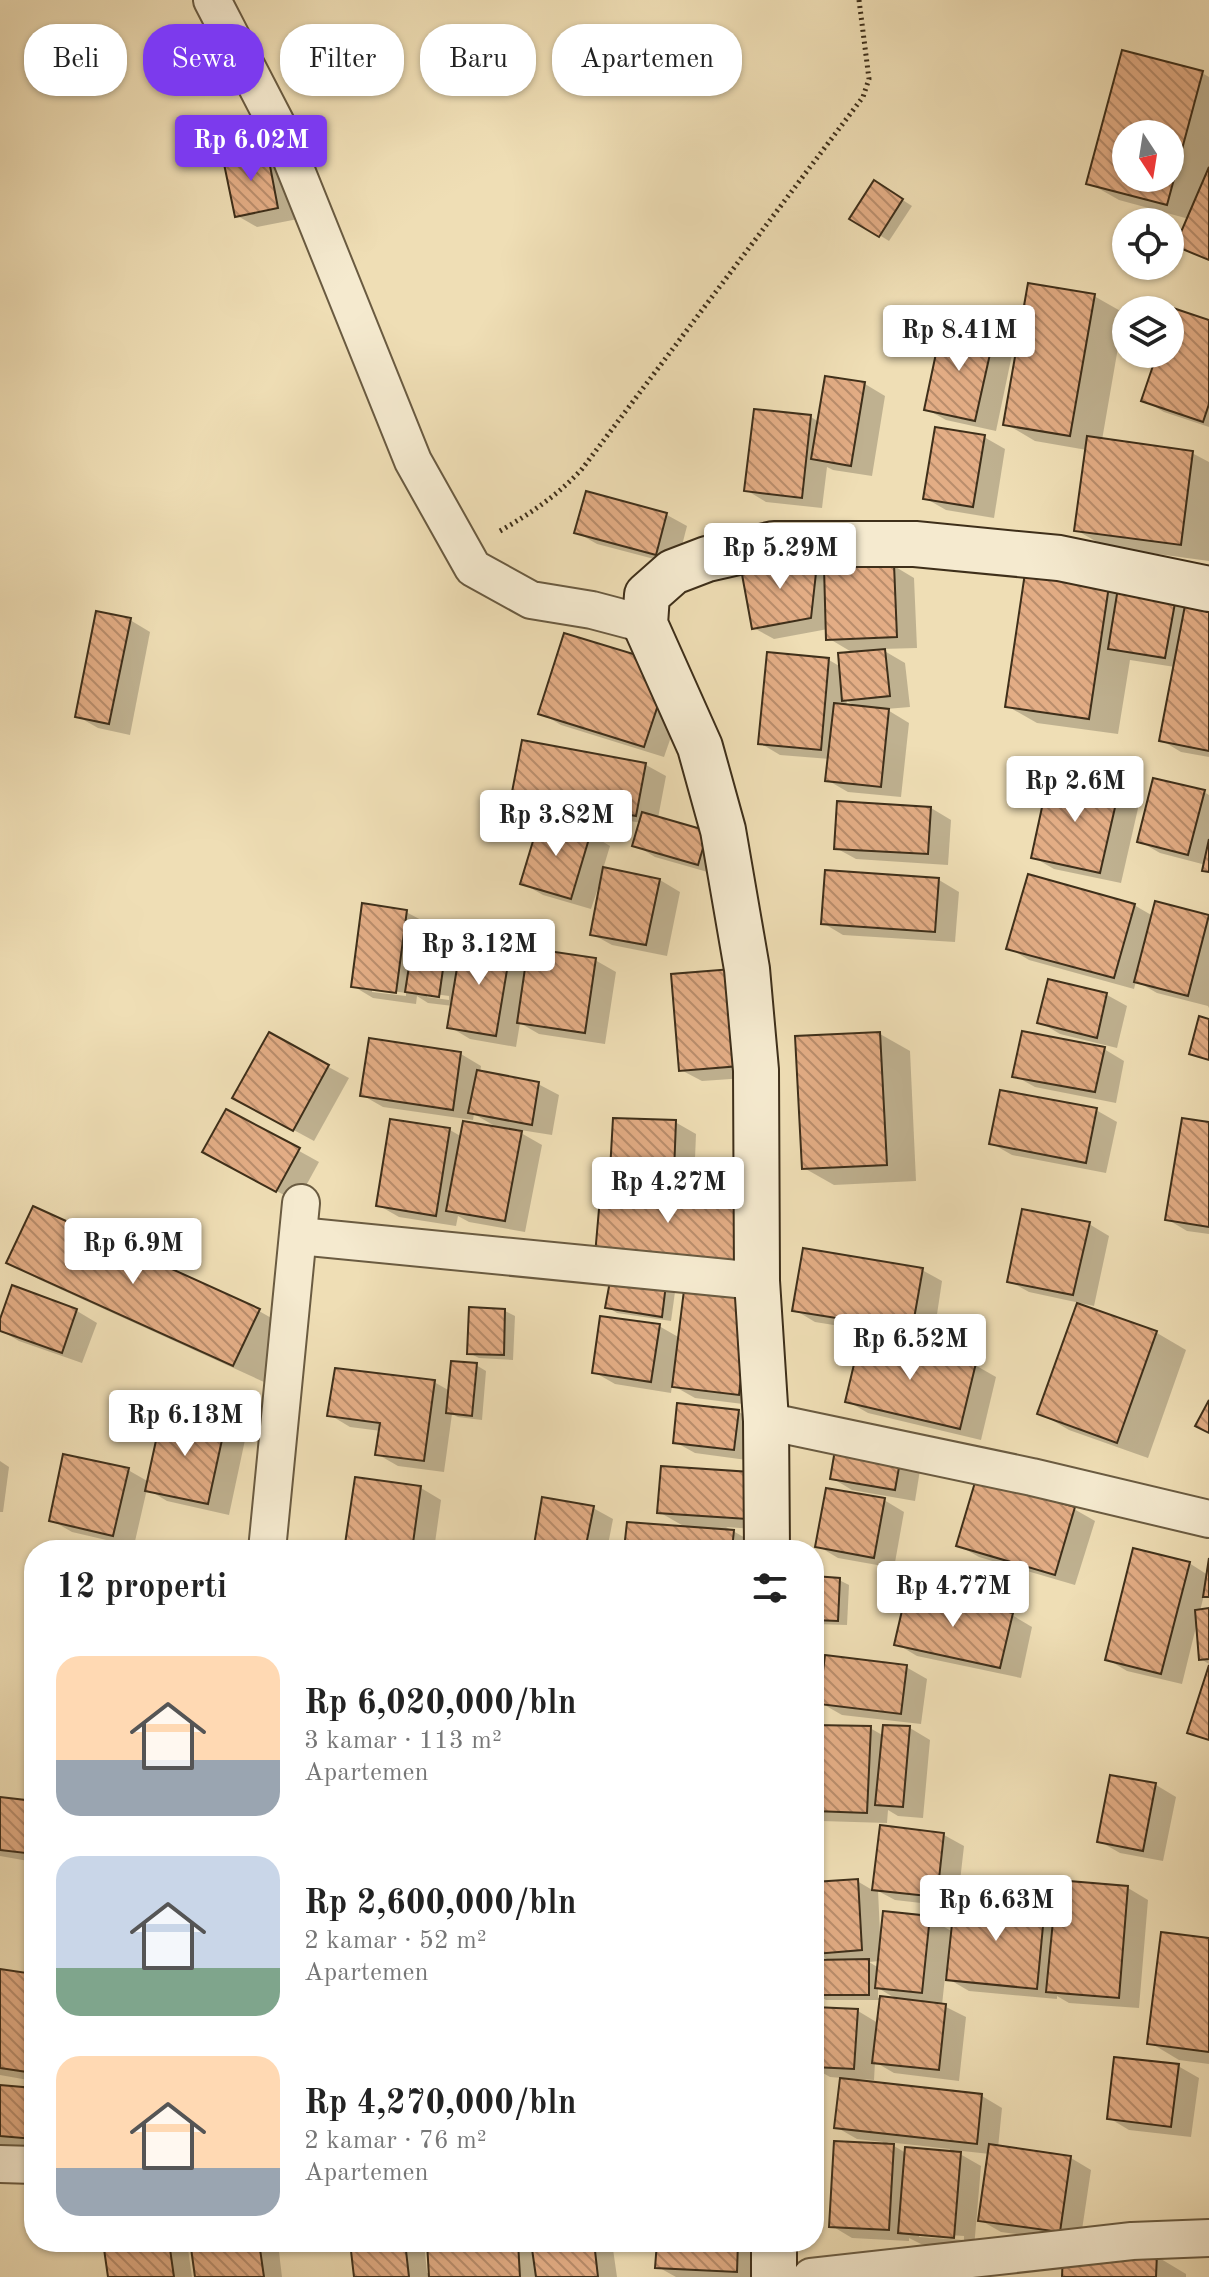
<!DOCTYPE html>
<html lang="id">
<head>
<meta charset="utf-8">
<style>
	:root { --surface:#fff; --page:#f2f2f2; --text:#222; --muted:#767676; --accent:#7c3aed }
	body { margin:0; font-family:"Old Standard TT",serif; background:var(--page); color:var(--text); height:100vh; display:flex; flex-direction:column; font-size:30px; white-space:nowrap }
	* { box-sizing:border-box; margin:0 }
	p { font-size:26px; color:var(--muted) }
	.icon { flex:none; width:44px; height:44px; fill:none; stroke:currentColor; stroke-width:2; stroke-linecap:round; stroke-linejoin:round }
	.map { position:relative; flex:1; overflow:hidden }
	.panel { position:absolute; left:24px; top:1540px; width:800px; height:712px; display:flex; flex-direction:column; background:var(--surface); border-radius:32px; box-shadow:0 2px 6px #0004 }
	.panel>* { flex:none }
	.top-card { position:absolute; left:24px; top:24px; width:800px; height:72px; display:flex; gap:16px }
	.needle { width:52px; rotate:168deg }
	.controls { position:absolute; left:1112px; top:120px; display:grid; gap:16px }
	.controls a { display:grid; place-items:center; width:72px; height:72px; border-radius:50%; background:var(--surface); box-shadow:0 2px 6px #0004; font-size:40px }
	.price { position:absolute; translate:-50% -68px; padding:0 18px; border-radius:8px; background:#fff; color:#222; font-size:26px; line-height:52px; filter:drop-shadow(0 2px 4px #0008) }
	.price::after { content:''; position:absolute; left:50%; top:48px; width:24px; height:18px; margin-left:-12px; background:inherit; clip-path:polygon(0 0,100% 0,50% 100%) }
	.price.current { background:var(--accent); color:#fff }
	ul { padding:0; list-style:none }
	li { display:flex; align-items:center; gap:24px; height:200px; padding:0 32px }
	li span { display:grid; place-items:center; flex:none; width:224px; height:160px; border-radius:24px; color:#555 }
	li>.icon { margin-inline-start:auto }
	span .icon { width:96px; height:96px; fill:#fffc; stroke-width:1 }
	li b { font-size:34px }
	h2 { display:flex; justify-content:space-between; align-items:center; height:96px; padding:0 32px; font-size:34px }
	.chip { padding:0 28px; border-radius:32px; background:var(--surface); box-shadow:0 2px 6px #0004; font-size:28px; line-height:72px }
	.chip.current { background:var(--accent); color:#fff }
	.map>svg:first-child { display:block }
	.shadow { fill:#0003; fill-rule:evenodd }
	.building { fill:url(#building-back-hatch); stroke:#3e2f1a; stroke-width:2; fill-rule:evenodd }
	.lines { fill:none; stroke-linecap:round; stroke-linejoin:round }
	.street-casing { stroke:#6a5b41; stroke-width:40 }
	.secondary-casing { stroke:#3e2f1a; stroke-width:48 }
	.path { stroke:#3e2f1a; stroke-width:5; stroke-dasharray:2 4; stroke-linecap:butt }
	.street { stroke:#f5eacf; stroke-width:36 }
	.secondary { stroke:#f5eacf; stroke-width:44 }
</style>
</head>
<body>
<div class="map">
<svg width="1209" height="2277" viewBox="0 0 1209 2277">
	<defs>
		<pattern id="building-back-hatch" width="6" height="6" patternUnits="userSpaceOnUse" patternTransform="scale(2)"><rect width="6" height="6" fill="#e3ad85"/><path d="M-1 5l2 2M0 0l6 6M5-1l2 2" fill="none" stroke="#b98d6c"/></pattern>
	</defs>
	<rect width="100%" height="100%" fill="#efdeb5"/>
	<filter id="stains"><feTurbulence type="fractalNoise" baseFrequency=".0025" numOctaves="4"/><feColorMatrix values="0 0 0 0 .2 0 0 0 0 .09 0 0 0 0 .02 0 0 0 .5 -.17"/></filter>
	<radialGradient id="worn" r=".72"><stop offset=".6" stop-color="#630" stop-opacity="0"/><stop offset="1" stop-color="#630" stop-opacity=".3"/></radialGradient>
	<!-- shadow -->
	<g class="shadow">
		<path d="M1123,53l79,20 7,4v184l-31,-16 11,-26 -70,-19 -30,-17zM1126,134h44v44h-44z"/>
		<path d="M266,152l21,12 11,55 -41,8 -21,-12z"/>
		<path d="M884,188l28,18 -23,35 -37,-23z"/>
		<path d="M1094,296l30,17 -22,127 90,13 17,9v99l-103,-14 -30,-17 11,-80 -52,-9 -29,-17z"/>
		<path d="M1209,322v105l-45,-15 -21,-12 16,-46h11v-30z"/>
		<path d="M993,338l20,12 -17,81 -50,-11 -20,-11z"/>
		<path d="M826,378l39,6 20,12 -13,80 -39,-6 -6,-3 -5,41 -56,-6 -20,-12 65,-73 8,5z"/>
		<path d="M984,437l21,12 -11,69 -48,-8 -21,-12z"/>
		<path d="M587,494l80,21 20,11 -10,39 -80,-21 -21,-12z"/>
		<path d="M818,557l19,11 57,-2 20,12 3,70 -36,1 24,14 5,44 -24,2 23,14 -8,74 -53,-5 -21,-12 3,-21 -50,-4 -20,-12 69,-83 12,7 14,-13 -27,-16v-9l-54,10 -20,-11zM847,701l12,7 -13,-2z"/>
		<path d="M1108,587l11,7 90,8v155l-28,-5 -20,-12 14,-73 -45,-7 -12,74 -81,-11 -30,-17z"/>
		<path d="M130,620l20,12 -20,103 -32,-7 -21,-12z"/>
		<path d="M660,671l19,43 -15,43 -103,-32 -20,-12z"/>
		<path d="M646,765l20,11 -8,42 49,14 11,43 -63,-18 -20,-12 6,-22 -106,-20 -20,-12z"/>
		<path d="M1118,792l21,12 -18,79 -67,-14 -21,-12z"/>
		<path d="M1204,792l5,3v78l-5,-3 2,-5 -46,-12 -21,-12z"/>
		<path d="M931,808l20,12 -3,45 -92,-6 -20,-11z"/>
		<path d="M590,834l20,12 -7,23 57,11 20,12 -13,64 -55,-11 -20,-11 10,-48 -3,-1 -8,24 -48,-14 -21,-12z"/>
		<path d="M939,880l20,12 -4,50 -112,-7 -20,-12z"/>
		<path d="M1157,903l52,14v91l-1,-2 -51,-13 -21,-12 -2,8 -105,-29 -20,-12 125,-43 19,11z"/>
		<path d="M406,912l21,11 -1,3 23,3 21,12 40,7 18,10 67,2 21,12 -11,72 -66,-10 -19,-11 -4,24 -46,-8 -20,-12 3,-21 -25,-3 -11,-7 -1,8 -43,-6 -20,-12zM372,988l34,5v3l-34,-4zM427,993l22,3v4l-22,-3z"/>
		<path d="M673,976l87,101 -58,4 -21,-11z"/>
		<path d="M1050,981l57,14 20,11 -10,42 -57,-14 -20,-12z"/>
		<path d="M880,1034l30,17 6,130 -82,4 -30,-17z"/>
		<path d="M269,1035l80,43 -35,63 -59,-32z"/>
		<path d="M371,1040l90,14 20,12 -1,7 58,11 21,11 -7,40 -38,-6 28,16 -17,87 -56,-10 -11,-6 -2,10 -57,-9 -21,-12 72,-75 12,7 38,-8 -26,-15 -1,6 -90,-13 -21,-12z"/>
		<path d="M1104,1049l20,12 -8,42 -81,-16 -20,-11z"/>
		<path d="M1096,1110l21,12 -11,51 -94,-18 -21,-12z"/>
		<path d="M227,1111l92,51 -22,40 -72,-39z"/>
		<path d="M675,1122l21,12 -2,50 -61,-2 -21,-12z"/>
		<path d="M1209,1124v110l-22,-3 -20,-12z"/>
		<path d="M34,1209l225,102 30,17 -25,54 -226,-103 -29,-17z"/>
		<path d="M1089,1224l20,12 -15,70 -65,-14 -20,-11z"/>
		<path d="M922,1270l20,11 -9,60 -118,-19 -20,-12z"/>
		<path d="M666,1286l9,6 -4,29 -54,-8 -9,-6z"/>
		<path d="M13,1288l64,23 20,12 -15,40 -63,-22 -19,-11z"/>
		<path d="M751,1292l8,114 -64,-8 -23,-13 -1,8 -56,-9 -21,-12 65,-46 21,12z"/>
		<path d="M1078,1305l79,28 29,17 -38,108 -79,-28 -29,-17z"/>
		<path d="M505,1311l10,5 -2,44 -34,-2 -10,-5z"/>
		<path d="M476,1365l10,6 -4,49 -24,-3 -6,-3 -8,58 -46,-6 -21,-12 4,-23 -31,-4 -20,-12 104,-33 16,9z"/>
		<path d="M975,1365l21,12 -15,63 -113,-27 -21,-12z"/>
		<path d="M739,1412l20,12 -5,37 -59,-8 -20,-11z"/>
		<path d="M224,1428l21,12 -16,75 -62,-14 -20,-12 -14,61h2h-4l1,-4 -60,-14 -21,-12 77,-50 21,12z"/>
		<path d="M838,1447l82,23 -5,31 -63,-11 -20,-12z"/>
		<path d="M0,1461l9,6 -6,45h-3z"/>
		<path d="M663,1469l104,61 -41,-3 28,16v7l-128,-2 61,-20 -28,-16z"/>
		<path d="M421,1488l20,12 -7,50h-75l-12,-7z"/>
		<path d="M884,1500l20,12 -10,56 -56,-10 -20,-12z"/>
		<path d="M593,1508l20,11 -6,31h-61l-10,-6z"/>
		<path d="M1074,1509l21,12 -20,64 -96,-28 -21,-12z"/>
		<path d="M1189,1563l19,12 1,-4v27l-5,-3 -4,16 9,-1v54l-8,-5 -4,-36 -15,61 -55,-13 -20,-12z"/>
		<path d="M814,1578l25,2 10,5 -2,40 -33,-1z"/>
		<path d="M1012,1615l20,12 -11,51 -104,-22 -20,-12z"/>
		<path d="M906,1667l21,12 -6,45 -79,-9 -21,-12z"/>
		<path d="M814,1727l56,1 14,8 26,-8 20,12 -7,78 -25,-2 -10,-6 -1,13 -66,-2 -7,-4z"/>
		<path d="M1112,1777l44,8 20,12 -13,64 -43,-8 -21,-12z"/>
		<path d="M0,1799l34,4v59l-34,-6z"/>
		<path d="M881,1827l63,8 20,11 -6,53 87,8 11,6 72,-25 20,12 -9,108 -70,-5 -12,-7v3l-88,-8 -24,-14 -3,28 24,12 -7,64 -65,-8 -19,-11 -1,18 -16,-1v4l124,13 20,12 -4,40 73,10 20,12 -11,73 -79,-11 -21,-12 10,-66 -37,-4 28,16 -7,82 -53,-4 -12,-6v3l-57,-3 -20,-12 51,-84 -26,-3 -21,-12 6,-49 -12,-1 -16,-9v-59l44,2 20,12 3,-23h-55l-10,-6 16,-32 -15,-9 -3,-69 43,-3 17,10zM878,1891l17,9 61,7 -3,25 -24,-14 -49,14zM880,1961l-1,7 -10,-6zM878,1988l10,6 11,6 -21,-2zM887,2142l63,7 -1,4h-43zM919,2233l45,3v4l-45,-3z"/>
		<path d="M1209,1940v124l-30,-4 -30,-18z"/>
		<path d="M0,1971l34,5v105l-34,-6z"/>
		<path d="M1178,2066l21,12 -8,59 -62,-7 -20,-12z"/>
		<path d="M0,2087l34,3v57l-34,-2z"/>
		<path d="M105,2242h82l5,35h-82z"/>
		<path d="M247,2242h14l18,10 3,25h-85z"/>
		<path d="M352,2242h72l3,31h4l-2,-31h183l5,35h-261z"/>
		<path d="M659,2242h100l-2,35h-81l-18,-10z"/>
		<path d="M1156,2256l30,18v3h-122z"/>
	</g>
	<!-- building -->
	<g class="building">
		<path d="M1122,50l81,21 -36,134 -81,-21zM1126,134h44v44h-44z"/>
		<path d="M267,150l11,58 -43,9 -12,-58z"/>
		<path d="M1209,167v93l-34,-14z"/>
		<path d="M874,180l29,19 -24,38 -30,-18z"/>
		<path d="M1028,283l67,11 -25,142 -67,-11z"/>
		<path d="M1173,308l36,12v84l-6,18 -62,-21 16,-47h13v-36z"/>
		<path d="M942,325l52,11 -19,85 -51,-11z"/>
		<path d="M825,376l40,6 -14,84 -40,-7z"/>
		<path d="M754,409l57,6 -9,83 -58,-7z"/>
		<path d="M935,427l50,8 -12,72 -50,-8z"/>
		<path d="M1087,436l106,15 -12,94 -107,-14z"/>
		<path d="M586,491l81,22 -11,42 -82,-22z"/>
		<path d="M818,555l-7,63 -59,11 -11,-60z"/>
		<path d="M894,564l3,73 -71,3 -2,-73z"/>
		<path d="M1025,573l84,13 -20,133 -84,-12z"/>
		<path d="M1119,582l58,10 -12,66 -57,-9z"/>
		<path d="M1187,595l22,4v152l-50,-10z"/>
		<path d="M96,611l35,7 -22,106 -34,-7z"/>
		<path d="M564,633l76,23 19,46 -15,45 -106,-33z"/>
		<path d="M885,649l5,47 -48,5 -4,-48z"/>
		<path d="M767,652l62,6 -8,92 -63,-6z"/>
		<path d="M834,703l55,6 -8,78 -56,-6z"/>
		<path d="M522,740l124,23 -10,53 -124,-24z"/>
		<path d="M1049,775l70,15 -19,83 -69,-15z"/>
		<path d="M1153,778l52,12 -17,65 -51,-13z"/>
		<path d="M837,801l94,6 -3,47 -94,-5z"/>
		<path d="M642,812l66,19 -10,34 -66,-19z"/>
		<path d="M540,818l51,14 -20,67 -51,-15z"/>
		<path d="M1209,839v33l-7,-1z"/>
		<path d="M603,867l57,12 -14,66 -56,-10z"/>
		<path d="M825,870l114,8 -4,54 -114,-8z"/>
		<path d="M1028,874l107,30 -21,74 -108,-29z"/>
		<path d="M1155,901l54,14 -21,81 -54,-14z"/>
		<path d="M362,903l45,7 -11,83 -45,-6z"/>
		<path d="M416,922l33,5 -10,70 -34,-5z"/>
		<path d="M462,938l49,8 -15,90 -49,-8z"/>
		<path d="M528,948l68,10 -11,75 -68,-10z"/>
		<path d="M732,969l8,97 -61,5 -8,-97z"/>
		<path d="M1048,979l59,14 -10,45 -60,-15z"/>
		<path d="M1199,1016l10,3v41l-20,-6z"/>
		<path d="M1022,1031l83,16 -10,45 -83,-15z"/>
		<path d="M269,1032l60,33 -36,66 -61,-33z"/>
		<path d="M880,1032l7,133 -85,4 -7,-133z"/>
		<path d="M369,1038l92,14 -8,58 -93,-14z"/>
		<path d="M477,1070l62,12 -7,43 -64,-12z"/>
		<path d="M1000,1090l97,18 -11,55 -97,-19z"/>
		<path d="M226,1109l74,39 -24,44 -74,-40z"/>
		<path d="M613,1118l63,2 -2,53 -64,-2z"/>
		<path d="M1182,1118l27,4v105l-44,-7z"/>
		<path d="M390,1119l60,9 -14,88 -60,-10z"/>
		<path d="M463,1121l59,10 -17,90 -59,-10z"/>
		<path d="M601,1186l139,8 -5,69 -140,-8z"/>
		<path d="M33,1206l227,103 -27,57 -227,-103z"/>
		<path d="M1022,1209l68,13 -17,73 -66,-13z"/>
		<path d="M803,1248l120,20 -11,62 -120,-19z"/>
		<path d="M611,1276l55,8 -4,33 -57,-9z"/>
		<path d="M685,1282l66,8 -12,105 -67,-8z"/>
		<path d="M12,1285l65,24 -15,44 -62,-22v-12z"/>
		<path d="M1077,1303l80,28 -40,112 -80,-29z"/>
		<path d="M469,1307l36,2 -1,46 -37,-1z"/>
		<path d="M600,1316l60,8 -9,58 -59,-9z"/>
		<path d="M861,1335l115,28 -16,66 -115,-27z"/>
		<path d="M451,1361l26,2 -5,53 -26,-3z"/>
		<path d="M335,1368l100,12 -11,81 -49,-6 5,-32 -53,-7z"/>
		<path d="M1209,1400v33l-14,-7z"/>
		<path d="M677,1403l62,7 -5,40 -61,-7z"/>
		<path d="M162,1413l63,13 -17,78 -63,-13z"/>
		<path d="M836,1444l65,12 -6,34 -65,-11z"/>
		<path d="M63,1454l66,14 -16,68 -64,-15z"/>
		<path d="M661,1466l90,6 -4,47 -90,-6z"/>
		<path d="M355,1477l66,9 -9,64h-26l-41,-6z"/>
		<path d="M976,1479l99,28 -20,68 -99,-29z"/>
		<path d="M826,1488l59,10 -11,60 -59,-11z"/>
		<path d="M542,1497l52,9 -9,44h-25l-26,-5z"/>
		<path d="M627,1522l107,8 -2,20 -108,-1z"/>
		<path d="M1133,1548l57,14 -29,112 -56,-14z"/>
		<path d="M1209,1558v39h-6z"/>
		<path d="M814,1576l26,2 -2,43 -24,-1z"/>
		<path d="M907,1589l106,24 -13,55 -106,-23z"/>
		<path d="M1209,1608v51l-10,1 -4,-50z"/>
		<path d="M825,1655l82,10 -6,49 -82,-10z"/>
		<path d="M1209,1665v75l-22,-7z"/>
		<path d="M814,1725l57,1 -4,87 -53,-2z"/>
		<path d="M883,1725l27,1 -7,81 -28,-2z"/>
		<path d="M1110,1775l46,8 -13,68 -46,-9z"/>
		<path d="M0,1797l34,4v53l-34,-4z"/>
		<path d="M880,1825l64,8 -7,64 -65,-7z"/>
		<path d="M858,1879l4,71 -47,4 -1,-72z"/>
		<path d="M1057,1880l71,6 -9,112 -73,-6z"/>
		<path d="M955,1896l90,9 -8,84 -91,-9z"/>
		<path d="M883,1911l47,5 -8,77 -47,-5z"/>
		<path d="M1161,1932l48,6v114l-62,-8z"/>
		<path d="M869,1959v36h-55v-35z"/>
		<path d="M0,1969l34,5v99l-34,-5z"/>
		<path d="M880,1996l66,8 -7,66 -67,-7z"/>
		<path d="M814,2007l44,2 -4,60 -40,-2z"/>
		<path d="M1114,2057l65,7 -8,63 -64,-8z"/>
		<path d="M840,2078l142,16 -5,50 -143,-16z"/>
		<path d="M0,2085l34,3v51l-34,-3z"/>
		<path d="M834,2141l60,3 -5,86 -60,-3z"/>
		<path d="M989,2144l82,12 -11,76 -82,-11z"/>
		<path d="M905,2147l56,5 -7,86 -56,-5z"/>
		<path d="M103,2242h66l5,35h-66z"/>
		<path d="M233,2242h26l5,35h-69l-4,-29z"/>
		<path d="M350,2242h55l4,35h-55z"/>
		<path d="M427,2242h91l2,35h-91z"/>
		<path d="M531,2242h63l4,35h-62z"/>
		<path d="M657,2242h81l-1,30 -82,-4z"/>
		<path d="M1063,2252l94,2 -1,23h-94z"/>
	</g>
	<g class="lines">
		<!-- street casing -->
		<g class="street-casing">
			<g id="street">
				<path d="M212,0l69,133 132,328 60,107 58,32 61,10 53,14"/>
				<path d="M299,1236l458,45"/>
				<path d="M766,1421l266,56 177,42"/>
				<path d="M267,1550l34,-347"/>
				<path d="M0,2164l34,1"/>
				<path d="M811,2277l321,-36 77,-3"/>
			</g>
		</g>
		<!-- secondary casing -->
		<g class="secondary-casing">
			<g id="secondary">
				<path d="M767,1550l-1,-129 -9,-140 -1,-211 -9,-101 -24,-139 -23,-83 -55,-123 2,-29 26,-23 34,-13 67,-15h141l144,14 150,31"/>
				<path d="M774,2242v35"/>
			</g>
		</g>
		<!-- path -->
		<path class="path" d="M500,531c31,-18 57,-35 82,-62l281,-372 6,-18 -10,-79"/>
		<!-- street -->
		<use href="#street" class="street"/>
		<!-- secondary -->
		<use href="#secondary" class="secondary"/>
	</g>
	<rect width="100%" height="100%" filter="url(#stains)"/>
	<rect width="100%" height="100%" fill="url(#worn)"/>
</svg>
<div class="controls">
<a><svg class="needle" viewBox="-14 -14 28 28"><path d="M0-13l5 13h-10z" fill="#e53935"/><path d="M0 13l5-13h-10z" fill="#767676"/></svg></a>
<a><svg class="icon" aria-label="locate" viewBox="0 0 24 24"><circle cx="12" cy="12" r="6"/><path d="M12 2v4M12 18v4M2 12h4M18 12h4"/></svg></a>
<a><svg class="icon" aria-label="layers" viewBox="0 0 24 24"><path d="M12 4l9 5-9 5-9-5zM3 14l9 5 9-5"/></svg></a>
</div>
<b class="price current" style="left:251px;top:183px">Rp 6.02M</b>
<b class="price" style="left:959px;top:373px">Rp 8.41M</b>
<b class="price" style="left:780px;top:591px">Rp 5.29M</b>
<b class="price" style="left:1075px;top:824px">Rp 2.6M</b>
<b class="price" style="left:556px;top:858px">Rp 3.82M</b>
<b class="price" style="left:479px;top:987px">Rp 3.12M</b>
<b class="price" style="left:668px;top:1225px">Rp 4.27M</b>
<b class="price" style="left:133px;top:1286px">Rp 6.9M</b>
<b class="price" style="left:910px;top:1382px">Rp 6.52M</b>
<b class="price" style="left:185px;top:1458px">Rp 6.13M</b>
<b class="price" style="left:953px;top:1629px">Rp 4.77M</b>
<b class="price" style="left:996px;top:1943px">Rp 6.63M</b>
<div class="top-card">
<a class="chip">Beli</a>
<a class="chip current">Sewa</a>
<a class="chip">Filter</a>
<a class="chip">Baru</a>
<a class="chip">Apartemen</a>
</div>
<section class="panel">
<h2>12 properti<svg class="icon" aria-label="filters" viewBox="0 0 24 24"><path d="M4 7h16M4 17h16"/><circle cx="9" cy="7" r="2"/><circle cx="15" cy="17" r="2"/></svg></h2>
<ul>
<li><span style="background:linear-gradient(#ffd9b3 65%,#9aa5b1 0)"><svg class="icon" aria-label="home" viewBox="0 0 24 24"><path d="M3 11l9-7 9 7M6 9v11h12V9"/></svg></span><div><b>Rp 6,020,000/bln</b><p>3 kamar · 113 m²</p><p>Apartemen</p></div></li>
<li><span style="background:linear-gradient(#c9d6e8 70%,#7fa58c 0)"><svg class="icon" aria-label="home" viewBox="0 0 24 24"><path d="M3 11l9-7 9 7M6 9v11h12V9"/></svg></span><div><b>Rp 2,600,000/bln</b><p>2 kamar · 52 m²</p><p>Apartemen</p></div></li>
<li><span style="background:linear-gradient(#ffd9b3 70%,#9aa5b1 0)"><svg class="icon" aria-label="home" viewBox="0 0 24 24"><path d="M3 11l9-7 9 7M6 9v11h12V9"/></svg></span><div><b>Rp 4,270,000/bln</b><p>2 kamar · 76 m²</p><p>Apartemen</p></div></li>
</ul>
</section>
</div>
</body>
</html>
